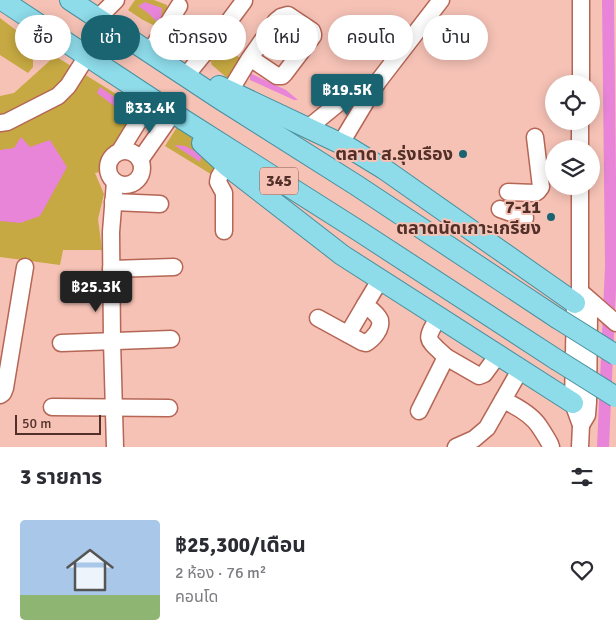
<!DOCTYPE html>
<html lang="th">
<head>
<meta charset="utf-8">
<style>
	:root { --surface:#fff; --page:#f7f7f7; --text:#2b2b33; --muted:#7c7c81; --line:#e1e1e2; --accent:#1a6371 }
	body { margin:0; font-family:Signika,"Noto Sans Thai",sans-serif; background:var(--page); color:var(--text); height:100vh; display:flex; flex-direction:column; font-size:19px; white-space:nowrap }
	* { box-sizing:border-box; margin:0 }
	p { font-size:16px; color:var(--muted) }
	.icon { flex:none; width:28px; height:28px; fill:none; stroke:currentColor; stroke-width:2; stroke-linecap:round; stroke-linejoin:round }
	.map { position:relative; height:447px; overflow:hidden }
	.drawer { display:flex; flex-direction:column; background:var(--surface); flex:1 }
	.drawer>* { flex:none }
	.top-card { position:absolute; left:15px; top:15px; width:586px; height:45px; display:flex; gap:10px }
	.controls { position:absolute; left:545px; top:75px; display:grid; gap:10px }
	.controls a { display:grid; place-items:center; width:55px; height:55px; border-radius:50%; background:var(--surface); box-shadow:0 2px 12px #0003; font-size:25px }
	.scale { position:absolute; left:15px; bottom:12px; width:86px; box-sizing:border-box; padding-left:5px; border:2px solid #523028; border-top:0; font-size:14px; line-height:18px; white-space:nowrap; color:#523028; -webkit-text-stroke:4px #f6c2b6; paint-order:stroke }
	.price { position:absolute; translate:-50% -42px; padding:0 11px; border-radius:5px; background:var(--accent); color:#fff; font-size:16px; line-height:32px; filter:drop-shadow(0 1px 2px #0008) }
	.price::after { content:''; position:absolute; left:50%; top:30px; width:15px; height:11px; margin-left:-8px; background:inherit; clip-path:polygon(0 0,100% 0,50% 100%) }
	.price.on { background:#222; color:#fff }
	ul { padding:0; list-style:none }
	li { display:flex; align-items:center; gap:15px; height:125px; padding:0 20px }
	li+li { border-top:1px solid var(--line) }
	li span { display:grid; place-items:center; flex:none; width:140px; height:100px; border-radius:5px; color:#555 }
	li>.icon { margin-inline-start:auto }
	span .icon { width:60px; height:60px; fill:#fffc; stroke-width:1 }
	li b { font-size:21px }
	h2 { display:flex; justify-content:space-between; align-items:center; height:60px; padding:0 20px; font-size:21px }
	.chip { padding:0 18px; border-radius:22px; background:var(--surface); box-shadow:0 2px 12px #0003; font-size:18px; line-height:45px }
	.chip.on { background:var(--accent); color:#fff }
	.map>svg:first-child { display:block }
	.green { fill:#c6a942 }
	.water { fill:#e985d9 }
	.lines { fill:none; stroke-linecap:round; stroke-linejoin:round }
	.canal { stroke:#e985d9; stroke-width:12 }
	.minor-casing { stroke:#b56655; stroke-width:19 }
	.major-casing { stroke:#48909d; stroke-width:22 }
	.minor { stroke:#fff; stroke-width:16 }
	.major { stroke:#8edbea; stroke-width:20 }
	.major-bridge-casing { stroke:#48909d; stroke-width:22; stroke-linecap:butt }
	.major-bridge { stroke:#8edbea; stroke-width:20 }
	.poi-dot { fill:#1a6371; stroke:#f6c2b6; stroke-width:2 }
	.labels { text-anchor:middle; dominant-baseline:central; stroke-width:4; stroke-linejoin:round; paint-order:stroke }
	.shield { fill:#f6c2b6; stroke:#835c53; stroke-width:1 }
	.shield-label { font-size:16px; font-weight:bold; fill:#523028 }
	.poi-label { font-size:18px; font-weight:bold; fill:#523028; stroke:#f6c2b6; text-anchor:end }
</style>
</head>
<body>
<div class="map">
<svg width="616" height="447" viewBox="0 0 616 447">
	<rect width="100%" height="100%" fill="#f6c2b6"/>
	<!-- green -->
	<g class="green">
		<path d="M135,0h19l13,5 2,14 -10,9 -16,-8 -15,-10z"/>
		<path d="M0,18l33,25v24l-5,6 -28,-18z"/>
		<path d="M188,25l12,7 6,9 -7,11 -7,1 -9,-4 1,-16z"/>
		<path d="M220,46l26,15 -15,17 -5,-1 -14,-12 -2,-5 3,-9z"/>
		<path d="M55,56l82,51 -19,39 -6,4 -4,6 -2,7v8l-11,2 9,21 -6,25 4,31h-39l-3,15 -60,-8v-161l14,-3z"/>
		<path d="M177,127l18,13 24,25 -5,11 -49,-30z"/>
	</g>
	<!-- water -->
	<g class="water">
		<path d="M145,2l17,6 -1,10 -5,3 -8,-8 -10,-7z"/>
		<path d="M192,30l9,8 -5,9h-5l-4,-3v-8z"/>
		<path d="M250,73l36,17 12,10h-4l-44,-20z"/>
		<path d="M100,87l29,20 -3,8 -29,-22z"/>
		<path d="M21,137l9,10 20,-7 17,27 -27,49 -20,7 -20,-2v-71l14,-2z"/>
		<path d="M174,145l11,1 17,9 -2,7z"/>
	</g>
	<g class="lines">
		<!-- canal -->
		<path class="canal" d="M603,447l8,-181 -3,-266"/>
		<!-- minor casing -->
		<g class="minor-casing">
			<g id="minor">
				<path d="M98,18l18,-18"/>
				<path d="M149,53l30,-47"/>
				<path d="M189,72l26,-32 29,-39"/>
				<path d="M581,84v-84"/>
				<path d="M230,91l20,-33 26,-37 5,-4 7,-2 24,16 1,3v2l-28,37 -3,3h-5l-27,-18"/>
				<path d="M0,123l7,-1 51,-26 10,-10 19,-30"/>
				<path d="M308,128l49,-40 6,-3 14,-2"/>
				<path d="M341,143l36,-60 64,-83"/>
				<path d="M580,149v-28"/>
				<path d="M120,151l32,-52"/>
				<circle cx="125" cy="168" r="17"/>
				<path d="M140,160l33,-47"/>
				<path d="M580,186v110l7,10 2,10 -1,86 -1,13 -6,10"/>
				<path d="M508,192l27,1 3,-2 3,-4 -6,-50"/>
				<path d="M113,202l47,2"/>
				<path d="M500,209l25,9"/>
				<path d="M224,231v-38l-6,-11 1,-5 7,-12"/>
				<path d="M111,269l63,-2"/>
				<path d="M584,295l32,28"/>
				<path d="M580,296l-5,7 -2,100 8,22 -1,22"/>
				<path d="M318,318l44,24 4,1c7,-4 16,-14 14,-23 -3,-7 -10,-11 -15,-15l15,-25"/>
				<path d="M348,334l17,-29"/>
				<path d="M61,343l110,-4"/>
				<path d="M446,357l33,19 5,-2 14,-19"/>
				<path d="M0,395l3,-2 2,-5 20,-121"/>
				<path d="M503,400c13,6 28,14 36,26 4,6 8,12 11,18l1,3"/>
				<path d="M52,407l117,1"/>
				<path d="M419,411l27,-54c-21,-20 -21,-16 -7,-41"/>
				<path d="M115,447l-3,-106 -1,-109 4,-50"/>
				<path d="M456,447l18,-8 13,-11 33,-58"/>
			</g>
		</g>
		<!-- major casing -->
		<g class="major-casing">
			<g id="major">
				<path d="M2,0l182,120 175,111 198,129"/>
				<path d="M70,0l150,99 136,86 201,133"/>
				<path d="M219,86l129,61 36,22 191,134"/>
				<path d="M202,143l24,22 116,90 231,148"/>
			</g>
		</g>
		<!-- minor -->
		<use href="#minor" class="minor"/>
		<!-- major -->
		<use href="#major" class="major"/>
		<!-- major-bridge casing -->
		<g class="major-bridge-casing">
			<g id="major-bridge">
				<path d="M557,318l59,37"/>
				<path d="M557,360l59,37"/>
			</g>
		</g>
		<!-- major-bridge -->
		<use href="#major-bridge" class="major-bridge"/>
	</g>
	<!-- markers -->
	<g class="poi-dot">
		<circle cx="463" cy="154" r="5"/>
		<circle cx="551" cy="217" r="5"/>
	</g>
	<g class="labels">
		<!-- shield labels -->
		<rect class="shield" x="260" y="167.5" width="38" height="27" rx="4"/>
		<g class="shield-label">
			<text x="279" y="181">345</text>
		</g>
		<!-- poi labels -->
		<g class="poi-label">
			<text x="453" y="154">ตลาด ส.รุ่งเรือง</text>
			<text x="541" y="207">7-11<tspan x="541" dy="21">ตลาดนัดเกาะเกรียง</tspan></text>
		</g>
	</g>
</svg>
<div class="controls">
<a><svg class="icon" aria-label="locate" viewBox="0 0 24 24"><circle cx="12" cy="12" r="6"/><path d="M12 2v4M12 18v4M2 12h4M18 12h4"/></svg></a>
<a><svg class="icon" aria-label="layers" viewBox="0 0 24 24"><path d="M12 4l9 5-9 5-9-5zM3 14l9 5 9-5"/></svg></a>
</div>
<div class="scale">50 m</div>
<b class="price" style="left:347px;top:116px">฿19.5K</b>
<b class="price" style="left:150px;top:134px">฿33.4K</b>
<b class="price on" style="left:96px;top:313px">฿25.3K</b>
<div class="top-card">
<a class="chip">ซื้อ</a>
<a class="chip on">เช่า</a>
<a class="chip">ตัวกรอง</a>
<a class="chip">ใหม่</a>
<a class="chip">คอนโด</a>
<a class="chip">บ้าน</a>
</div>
</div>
<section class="drawer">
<h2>3 รายการ<svg class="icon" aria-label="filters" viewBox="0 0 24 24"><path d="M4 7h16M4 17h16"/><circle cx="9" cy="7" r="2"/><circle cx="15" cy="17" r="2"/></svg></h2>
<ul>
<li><span style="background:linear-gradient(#a9c7e8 75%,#8fb573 0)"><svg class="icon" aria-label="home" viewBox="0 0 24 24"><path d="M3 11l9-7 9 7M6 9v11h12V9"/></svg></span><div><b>฿25,300/เดือน</b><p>2 ห้อง · 76 m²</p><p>คอนโด</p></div><svg class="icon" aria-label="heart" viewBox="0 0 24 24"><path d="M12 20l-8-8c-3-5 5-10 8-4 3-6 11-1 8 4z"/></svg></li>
</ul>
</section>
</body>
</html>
